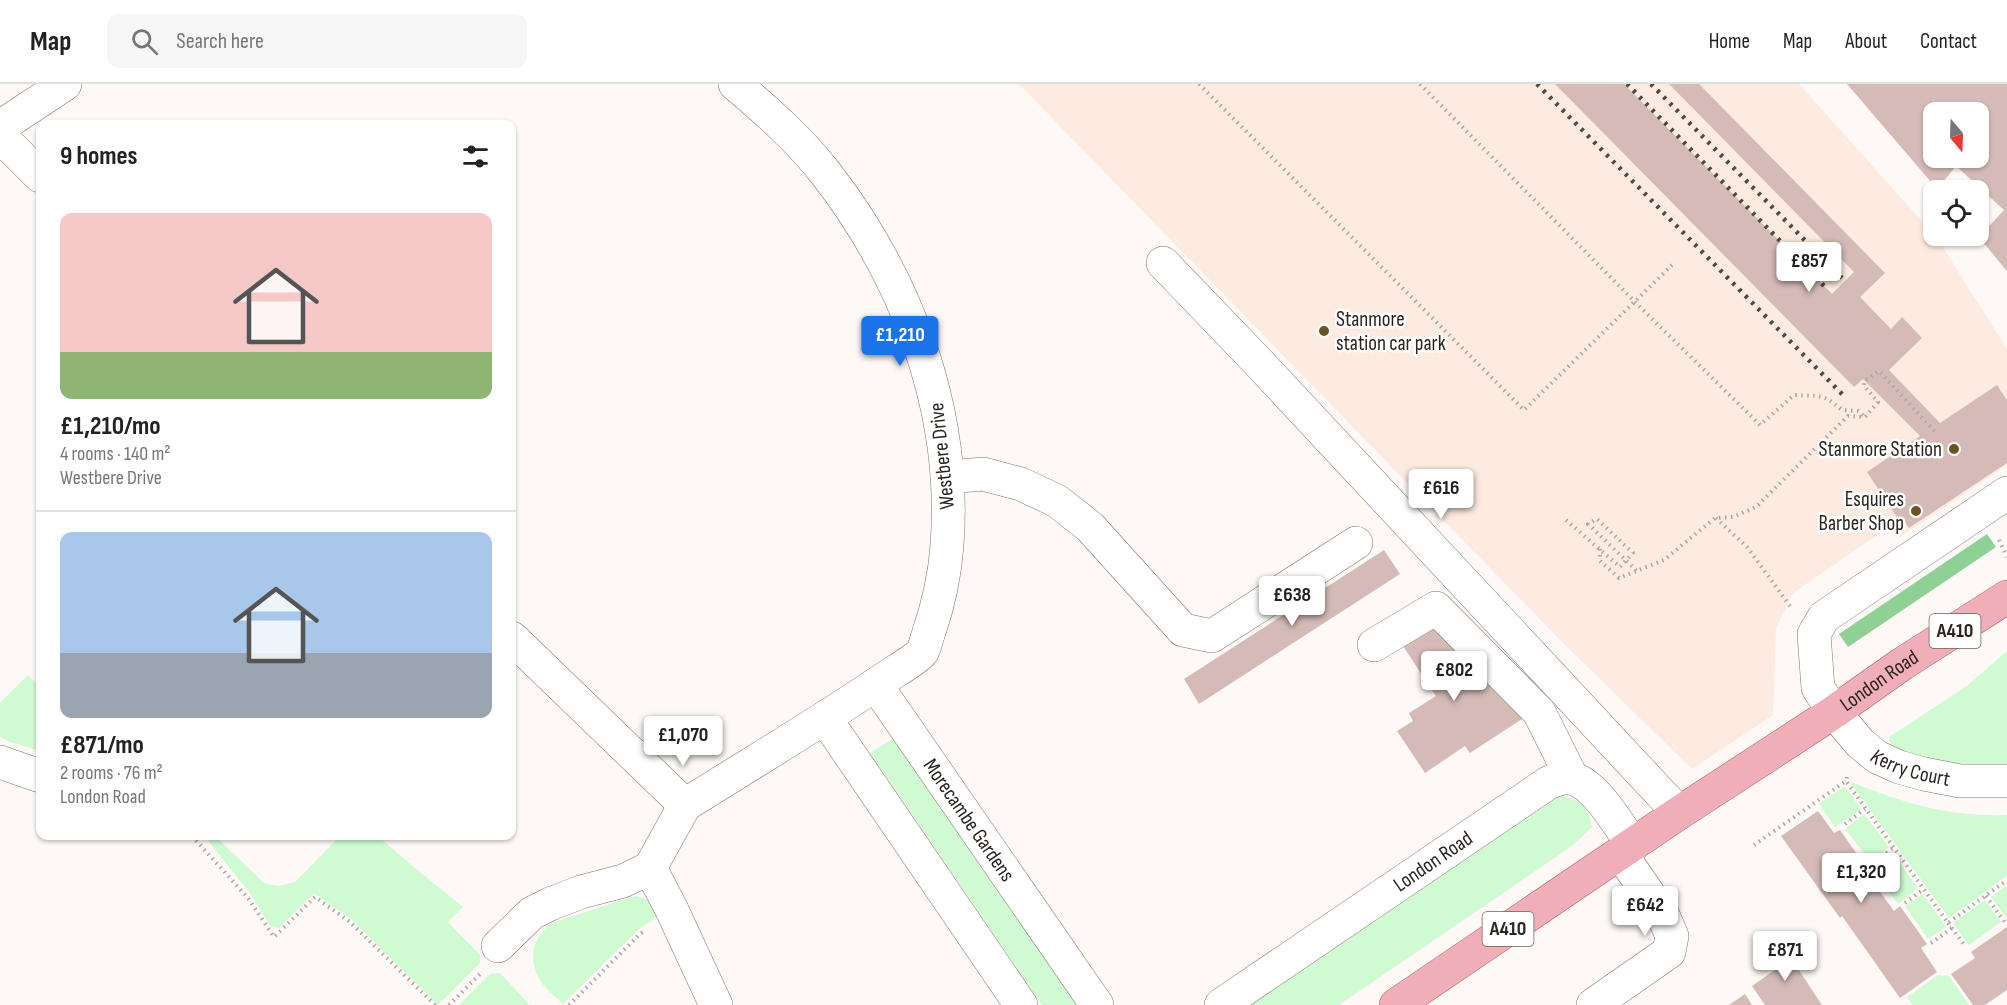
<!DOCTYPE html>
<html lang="en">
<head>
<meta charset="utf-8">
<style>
	:root { --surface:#fff; --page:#f6f6f6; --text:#222; --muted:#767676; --line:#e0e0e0; --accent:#1a73e8 }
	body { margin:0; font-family:"Sofia Sans Condensed",sans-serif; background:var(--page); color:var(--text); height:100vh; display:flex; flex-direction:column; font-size:22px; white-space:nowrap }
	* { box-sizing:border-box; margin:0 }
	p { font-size:20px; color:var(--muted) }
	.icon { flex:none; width:33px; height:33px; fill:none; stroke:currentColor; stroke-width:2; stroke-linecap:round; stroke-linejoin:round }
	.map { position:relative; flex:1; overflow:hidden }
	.panel { position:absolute; left:36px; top:36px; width:480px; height:720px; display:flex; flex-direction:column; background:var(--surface); border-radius:12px; box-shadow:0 2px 4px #0004 }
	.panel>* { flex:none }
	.needle { width:39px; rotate:161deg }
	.controls { position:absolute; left:1923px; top:18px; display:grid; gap:12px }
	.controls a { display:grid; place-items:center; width:66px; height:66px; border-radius:12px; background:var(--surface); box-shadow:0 2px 4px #0004; font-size:30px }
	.price { position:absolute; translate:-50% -51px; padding:0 14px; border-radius:6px; background:#fff; color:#222; font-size:20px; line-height:39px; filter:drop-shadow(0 2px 3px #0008) }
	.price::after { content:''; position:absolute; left:50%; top:36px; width:18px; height:14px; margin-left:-9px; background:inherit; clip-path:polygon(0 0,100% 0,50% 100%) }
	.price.on { background:var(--accent); color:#fff }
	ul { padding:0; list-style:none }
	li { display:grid; align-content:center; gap:12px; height:318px; padding:0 24px }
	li+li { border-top:2px solid var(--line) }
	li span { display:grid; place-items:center; height:186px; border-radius:12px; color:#555 }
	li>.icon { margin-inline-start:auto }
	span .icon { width:108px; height:108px; fill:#fffc; stroke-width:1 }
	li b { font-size:26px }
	h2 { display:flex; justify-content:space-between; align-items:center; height:72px; padding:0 24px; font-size:26px }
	header { display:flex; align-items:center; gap:36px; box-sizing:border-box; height:84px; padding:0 30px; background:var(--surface); border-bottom:2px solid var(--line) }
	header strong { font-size:28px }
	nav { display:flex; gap:33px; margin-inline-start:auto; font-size:21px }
	.search { width:420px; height:54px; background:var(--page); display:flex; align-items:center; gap:15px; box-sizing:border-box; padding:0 21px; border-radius:12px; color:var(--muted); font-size:22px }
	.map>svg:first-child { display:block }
	.built { fill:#fdeae0 }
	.green { fill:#cffad2 }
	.forest { fill:#8fd195 }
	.building { fill:#d5bbb8; fill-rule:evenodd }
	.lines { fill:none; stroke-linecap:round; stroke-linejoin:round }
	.minor-casing { stroke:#867267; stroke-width:34 }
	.major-casing { stroke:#a55b64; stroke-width:34 }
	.path { stroke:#aca6a3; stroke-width:4; stroke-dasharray:1.5 4.5; stroke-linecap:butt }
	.minor { stroke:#fff; stroke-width:33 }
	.major { stroke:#f0afb8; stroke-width:33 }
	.rail { stroke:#4e4742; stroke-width:4.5; stroke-dasharray:3 6; stroke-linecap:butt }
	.poi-dot { fill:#6b5424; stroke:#fff; stroke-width:2 }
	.labels { text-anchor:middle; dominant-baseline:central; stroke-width:5; stroke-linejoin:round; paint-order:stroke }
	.shield { fill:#fff; stroke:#6b6562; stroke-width:1.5 }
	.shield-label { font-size:20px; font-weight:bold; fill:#2b231e }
	.poi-label { font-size:21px; fill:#2b231e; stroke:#fff; text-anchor:end }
	.street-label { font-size:21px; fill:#2b231e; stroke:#fff }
</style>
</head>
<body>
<header>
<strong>Map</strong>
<div class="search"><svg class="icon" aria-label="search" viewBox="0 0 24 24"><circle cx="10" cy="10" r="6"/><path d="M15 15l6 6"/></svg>Search here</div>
<nav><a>Home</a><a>Map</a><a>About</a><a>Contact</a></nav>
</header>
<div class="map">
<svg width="2007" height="921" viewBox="0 0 2007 921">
	<rect width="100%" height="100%" fill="#fef9f7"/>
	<!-- built -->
	<path class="built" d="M1019,0h780l138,154 70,111v116l-107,72 -11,-10 -96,66 -17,35 -3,87 -81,54 -129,-126z"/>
	<!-- green -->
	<g class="green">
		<path d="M2007,567v115c-33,4 -90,-4 -117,-23l-1,-6 78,-51z"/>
		<path d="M28,591l12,12v64l-30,-9 -10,-5v-34z"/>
		<path d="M895,653l182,268h-35l-172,-252z"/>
		<path d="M1849,697c54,22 99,36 158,34v61l-58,42z"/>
		<path d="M1845,702l16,23 -26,18 -16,-23z"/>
		<path d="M1559,711c20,4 30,12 33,32l-20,19 -233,159h-98z"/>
		<path d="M1864,730l25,33 -19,14 -25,-32z"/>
		<path d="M206,752h9l49,47 14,3 17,-4 45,-46h38l31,27 54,44 -15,15 32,33v8l-42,42 -87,-86 -37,-26 -35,35 -8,-1 -22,-35 -44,-55z"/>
		<path d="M1892,769l26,35 -20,16 -27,-36z"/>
		<path d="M2007,801v31l-1,1 -15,-20z"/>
		<path d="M1923,810l23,33 -18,12 -23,-33z"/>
		<path d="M635,812c16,2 16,7 22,21l-18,12 -76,75c-6,-6 -13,-11 -18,-17 -18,-22 -15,-47 6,-64z"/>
		<path d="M1985,816l16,22 -32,23 -16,-22z"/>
		<path d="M500,889l30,32h-71l31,-31z"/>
		<path d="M1938,891l11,1 20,29h-56l-6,-8z"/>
	</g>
	<!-- forest -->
	<path class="forest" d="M1987,450l9,13 -148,100 -9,-13z"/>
	<!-- building -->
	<g class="building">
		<path d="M1555,0h69l208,210 22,-22 -185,-188h30l186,189 -25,24 31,32 11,-12 20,21 -33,32 51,53 57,-38 10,15v63l-98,65 -6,-8 -3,2 -33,-50 53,-36 -57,-57 -9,8z"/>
		<path d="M1847,0h160v187l-25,-30 -1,-6 23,-25 -48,-44 -13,16h-12zM1934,28h44v46h-44z"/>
		<path d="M1384,466l16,24 -201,130 -15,-25z"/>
		<path d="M1441,537l35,54 15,-10 34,52 -55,36 -5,-7 -40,27 -28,-42 16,-10 -4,-8 27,-17 -33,-50z"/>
		<path d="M1818,727l16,22 6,-3 26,37 -5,3 14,21 3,-2 16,22 6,-5 27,38 -6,4 16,24 -37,26 -58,-82 -2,2 -59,-82z"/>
		<path d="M2007,843v63l-22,15h-12l-22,-31 24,-16 -4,-6z"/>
		<path d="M1779,856l43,65h-57l-13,-19 27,-19 -13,-19z"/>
		<path d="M1745,910l7,11h-23z"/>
	</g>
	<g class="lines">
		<!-- minor casing -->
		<g class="minor-casing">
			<g id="minor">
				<path d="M0,43l65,-43"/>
				<path d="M0,52l40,40"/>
				<path d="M1163,179l97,101 419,449"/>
				<path d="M948,393l35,-3 38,10 36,17 33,26 93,103 29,6 144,-93"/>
				<path id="s1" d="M2007,409l-183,124 -10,17 4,54 16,24 26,31 17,14 22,10 25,7 36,7h47"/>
				<path d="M512,554l173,167c67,-42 134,-82 199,-126 8,-6 33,-20 38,-27 3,-4 4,-12 6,-17 10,-29 17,-60 19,-90 10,-133 -39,-265 -120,-370 -26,-34 -59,-63 -92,-91"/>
				<path d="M1374,561l62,-37 103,104 33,66"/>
				<path id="s2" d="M876,601l221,320"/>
				<path d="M825,634l196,287"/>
				<path d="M0,678l40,14"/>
				<path d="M650,784l21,40 45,97"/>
				<path d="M498,862l34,-33 18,-9 31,-12 42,-11 27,-13 35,-63"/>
				<path id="s3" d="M1221,921l327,-222c7,-3 14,-6 22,-5 25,4 49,48 63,67"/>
				<path d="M1593,921l76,-53 3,-16 -9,-21 -42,-61"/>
			</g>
		</g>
		<!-- major casing -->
		<g class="major-casing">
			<g id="major">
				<path id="s4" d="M1396,921l283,-192 155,-101 68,-48 105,-67"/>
			</g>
		</g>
		<!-- path -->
		<g class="path">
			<path d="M1199,0l325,326 149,-146"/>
			<path d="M1420,0l215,218 125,123 34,-30c26,2 27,-3 48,15l16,1 7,6"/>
			<path d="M1716,434l31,29 43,59"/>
			<path d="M1566,436l54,47 13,-14 -36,-34 -9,5 49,47"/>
			<path d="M1999,456l8,17"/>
			<path d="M1600,465v12l19,17 45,-18 51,-42 18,-1 23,-10 92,-91 17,1 13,-15 -14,-16v-5l15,-10 57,62"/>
			<path d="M1847,693l-1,4 102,142 59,-43"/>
			<path d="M1845,740l20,-15"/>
			<path d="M192,752l56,62 26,39 41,-40 35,25 85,83"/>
			<path d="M1754,761l92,-64"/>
			<path d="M1872,780l21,-16"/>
			<path d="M1986,812l20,28"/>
			<path d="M1905,819l19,-14"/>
			<path d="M1948,839l18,24"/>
			<path d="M1931,859l21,-15"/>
			<path d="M449,921l31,-31"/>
			<path d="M569,921l71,-71 6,-4"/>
		</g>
		<!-- minor -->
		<use href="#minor" class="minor"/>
		<!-- major -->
		<use href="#major" class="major"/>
		<!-- rail -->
		<g class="rail">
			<path d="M1537,0l307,312"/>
			<path d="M1627,0l201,206"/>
			<path d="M1651,0l191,194"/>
		</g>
	</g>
	<!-- markers -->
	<g class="poi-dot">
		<circle cx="1324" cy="247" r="6"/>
		<circle cx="1954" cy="365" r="6"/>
		<circle cx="1916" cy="427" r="6"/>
	</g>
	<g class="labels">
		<!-- shield labels -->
		<g class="shield">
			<rect x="1929.5" y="530" width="51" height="34" rx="4.5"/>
			<rect x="1482.5" y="828" width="51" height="34" rx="4.5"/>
		</g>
		<g class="shield-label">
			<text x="1955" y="547">A410</text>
			<text x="1508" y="845">A410</text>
		</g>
		<!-- poi labels -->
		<g class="poi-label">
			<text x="1336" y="235" text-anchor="start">Stanmore<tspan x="1336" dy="24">station car park</tspan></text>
			<text x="1942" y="365">Stanmore Station</text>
			<text x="1904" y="415">Esquires<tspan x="1904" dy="24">Barber Shop</tspan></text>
		</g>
		<!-- street labels -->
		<g class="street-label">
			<text transform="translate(942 372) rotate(-96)">Westbere Drive</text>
			<text stroke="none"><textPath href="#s4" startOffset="582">London Road</textPath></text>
			<text stroke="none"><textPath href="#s1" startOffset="422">Kerry Court</textPath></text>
			<text stroke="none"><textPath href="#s2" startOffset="164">Morecambe Gardens</textPath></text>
			<text stroke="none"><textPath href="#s3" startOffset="256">London Road</textPath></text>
		</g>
	</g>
</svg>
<div class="controls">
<a><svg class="needle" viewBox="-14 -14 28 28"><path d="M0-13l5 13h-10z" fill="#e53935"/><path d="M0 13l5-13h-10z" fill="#767676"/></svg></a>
<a><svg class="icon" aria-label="locate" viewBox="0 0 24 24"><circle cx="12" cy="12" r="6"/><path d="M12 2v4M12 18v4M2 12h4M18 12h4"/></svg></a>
</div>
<b class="price" style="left:1809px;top:209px">£857</b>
<b class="price on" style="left:900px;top:283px">£1,210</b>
<b class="price" style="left:1441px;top:436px">£616</b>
<b class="price" style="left:1292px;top:543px">£638</b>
<b class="price" style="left:1454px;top:618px">£802</b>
<b class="price" style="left:683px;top:683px">£1,070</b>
<b class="price" style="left:1861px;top:820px">£1,320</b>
<b class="price" style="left:1645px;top:853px">£642</b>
<b class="price" style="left:1785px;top:898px">£871</b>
<section class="panel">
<h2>9 homes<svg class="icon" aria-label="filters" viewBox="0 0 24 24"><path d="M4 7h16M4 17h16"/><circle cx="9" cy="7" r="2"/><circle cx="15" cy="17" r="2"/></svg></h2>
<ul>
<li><span style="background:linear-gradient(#f6c9c9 75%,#8fb573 0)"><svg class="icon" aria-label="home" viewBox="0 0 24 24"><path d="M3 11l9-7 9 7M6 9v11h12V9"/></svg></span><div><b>£1,210/mo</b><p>4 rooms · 140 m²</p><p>Westbere Drive</p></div></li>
<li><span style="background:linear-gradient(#a9c7e8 65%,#9aa5b1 0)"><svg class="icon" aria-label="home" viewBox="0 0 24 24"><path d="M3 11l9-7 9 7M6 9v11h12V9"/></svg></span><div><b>£871/mo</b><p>2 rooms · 76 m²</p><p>London Road</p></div></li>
</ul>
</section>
</div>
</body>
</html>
